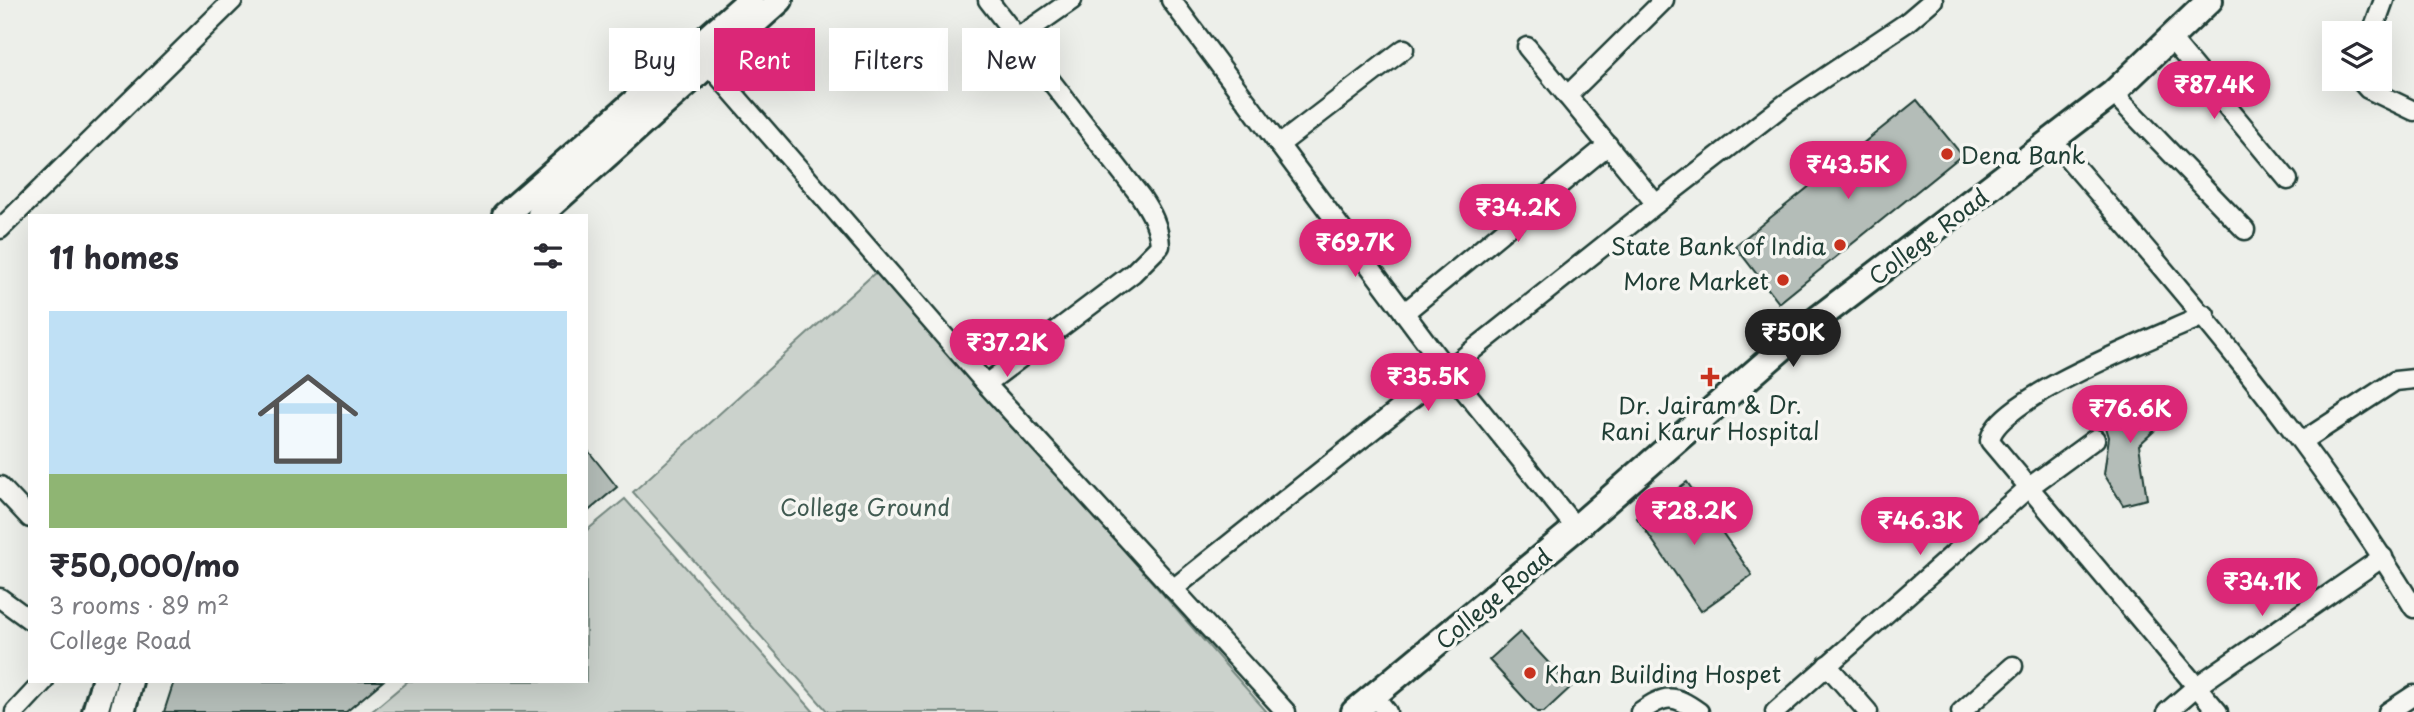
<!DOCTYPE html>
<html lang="en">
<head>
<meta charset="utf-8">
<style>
	:root { --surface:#fff; --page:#f2f2f3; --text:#2b2b33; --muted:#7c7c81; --line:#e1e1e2; --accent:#db2777 }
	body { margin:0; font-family:"Playpen Sans",sans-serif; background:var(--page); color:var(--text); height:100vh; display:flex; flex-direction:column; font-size:26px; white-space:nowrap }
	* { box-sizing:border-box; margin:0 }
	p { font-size:23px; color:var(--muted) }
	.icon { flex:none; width:38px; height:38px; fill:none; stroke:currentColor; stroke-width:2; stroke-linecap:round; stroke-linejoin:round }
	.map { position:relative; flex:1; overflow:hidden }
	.details { position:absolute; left:28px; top:214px; width:560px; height:469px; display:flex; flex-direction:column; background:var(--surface); border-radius:0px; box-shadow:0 7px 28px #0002 }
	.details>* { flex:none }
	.guide { position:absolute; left:609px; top:28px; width:665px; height:63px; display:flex; gap:14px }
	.tools { position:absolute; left:2322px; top:21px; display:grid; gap:14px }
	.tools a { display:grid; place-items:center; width:70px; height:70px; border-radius:0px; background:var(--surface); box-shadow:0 7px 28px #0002; font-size:35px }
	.price { position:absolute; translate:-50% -60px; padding:0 16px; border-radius:24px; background:var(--accent); color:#fff; font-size:23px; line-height:46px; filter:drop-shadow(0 2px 4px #0008) }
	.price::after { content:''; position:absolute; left:50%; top:42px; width:21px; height:16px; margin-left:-10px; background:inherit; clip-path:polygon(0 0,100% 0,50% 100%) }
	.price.active { background:#222; color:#fff }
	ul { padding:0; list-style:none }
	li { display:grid; align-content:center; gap:14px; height:371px; padding:0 21px }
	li+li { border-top:2px solid var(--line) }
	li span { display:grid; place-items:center; height:217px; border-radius:0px; color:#555 }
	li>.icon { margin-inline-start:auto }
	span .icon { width:126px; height:126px; fill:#fffc; stroke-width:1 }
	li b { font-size:30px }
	h2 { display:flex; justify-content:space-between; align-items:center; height:84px; padding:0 21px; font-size:30px }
	.pill { padding:0 24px; border-radius:0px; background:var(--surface); box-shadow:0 7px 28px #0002; font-size:24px; line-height:63px }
	.pill.active { background:var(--accent); color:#fff }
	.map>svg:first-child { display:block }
	.green { fill:#cbd2cc; stroke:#758880; stroke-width:2 }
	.building { fill:#b4bdb8; stroke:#1f3d34; stroke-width:2 }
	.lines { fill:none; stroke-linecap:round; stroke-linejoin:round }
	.street-casing { stroke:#1f3d34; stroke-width:23 }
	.secondary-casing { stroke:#1f3d34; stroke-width:30 }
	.street { stroke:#f6f6f2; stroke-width:18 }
	.secondary { stroke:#f6f6f2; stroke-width:24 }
	.poi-dot { fill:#c8321e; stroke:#f6f6f2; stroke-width:2.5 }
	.labels { text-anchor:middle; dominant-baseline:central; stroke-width:7; stroke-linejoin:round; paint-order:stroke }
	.poi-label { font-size:23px; fill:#1f3d34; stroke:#f6f6f2; text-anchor:start }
	.street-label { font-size:23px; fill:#1f3d34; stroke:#f6f6f2 }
	.park-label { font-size:23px; fill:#415b52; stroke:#f6f6f2 }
</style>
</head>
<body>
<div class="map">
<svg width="2414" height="712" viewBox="0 0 2414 712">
	<rect width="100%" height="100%" fill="#edefea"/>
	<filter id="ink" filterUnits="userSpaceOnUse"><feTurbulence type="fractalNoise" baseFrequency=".0143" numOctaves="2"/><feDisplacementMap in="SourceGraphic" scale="14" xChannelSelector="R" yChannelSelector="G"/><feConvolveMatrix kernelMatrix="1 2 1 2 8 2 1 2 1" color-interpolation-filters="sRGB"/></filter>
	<g filter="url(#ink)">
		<!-- green -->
		<g class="green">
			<path d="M877,271l390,441h-439l-195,-220z"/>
			<path d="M625,499l189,213h-443l37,-31h178v-150z"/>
		</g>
		<!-- building -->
		<g class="building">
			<path d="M1917,100l45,55 -183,148 -44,-57z"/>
			<path d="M2143,388l23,32 -27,25 8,54 -24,6 -19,-31 5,-37 -6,-19z"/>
			<path d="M586,448l31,39 -31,26z"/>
			<path d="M1687,482l65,93 -51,36 -64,-93z"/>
			<path d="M1520,632l51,55 -27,25h-7l-48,-52z"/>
			<path d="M174,681h209l-37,31h-182z"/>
		</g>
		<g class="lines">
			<!-- street casing -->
			<g class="street-casing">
				<g id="street">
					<path d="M1171,0l267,358 138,170"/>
					<path d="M2372,33l12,-33"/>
					<path d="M2170,38l118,142"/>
					<path d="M1016,39l56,-39"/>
					<path d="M1527,47l129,157 129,-100 121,-81 27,-23"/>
					<path d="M701,56l285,328 300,328"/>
					<path d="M2359,79l9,10 46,22"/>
					<path d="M2113,93l132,137"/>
					<path d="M1567,96l97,-96"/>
					<path d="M2053,141c130,149 258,298 361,467"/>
					<path d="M1279,145l125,-96"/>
					<path d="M0,229l233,-229"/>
					<path d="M1404,313l204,-168"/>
					<path d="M2205,315c-40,19 -212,84 -215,126l228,271"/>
					<path d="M986,384l147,-111 27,-27c-1,-20 -9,-34 -19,-49l-153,-197"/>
					<path d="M2303,441l92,-60 19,-2"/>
					<path d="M0,486l30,32"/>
					<path d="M1173,589l483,-385"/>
					<path d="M0,598l30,22"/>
					<path d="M1827,665l41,47"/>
					<path d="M1375,697l12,15"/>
					<path d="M15,712l29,-31"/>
					<path d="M1640,712c25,-17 33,-19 59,0"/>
					<path d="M1775,712l253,-224 67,-49"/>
					<path d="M1961,712l52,-46"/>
					<path d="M2167,712l30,-26 186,-129"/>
					<path d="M2388,712l26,-17"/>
				</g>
			</g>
			<!-- secondary casing -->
			<g class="secondary-casing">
				<g id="secondary">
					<path d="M505,215l245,-215"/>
					<path d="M540,215l240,-215"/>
					<path d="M95,712l9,-31"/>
					<path d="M122,712l8,-31"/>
					<path d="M1354,712l222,-184 227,-198 310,-237 97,-93"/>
				</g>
			</g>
			<!-- street -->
			<use href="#street" class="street"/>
			<!-- secondary -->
			<use href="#secondary" class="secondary"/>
		</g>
	</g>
	<!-- markers -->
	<g class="poi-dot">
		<circle cx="1947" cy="154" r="7"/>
		<circle cx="1840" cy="245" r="7"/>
		<circle cx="1783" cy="280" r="7"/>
		<path d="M1706.5 366.5h7v7h7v7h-7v7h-7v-7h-7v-7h7z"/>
		<circle cx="1530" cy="673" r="7"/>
	</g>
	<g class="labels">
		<!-- poi labels -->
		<g class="poi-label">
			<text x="1961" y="154">Dena Bank</text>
			<text x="1826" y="245" text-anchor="end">State Bank of India</text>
			<text x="1769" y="280" text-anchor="end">More Market</text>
			<text x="1710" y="404" text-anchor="middle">Dr. Jairam &amp; Dr.<tspan x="1710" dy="26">Rani Karur Hospital</tspan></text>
			<text x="1544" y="673">Khan Building Hospet</text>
		</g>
		<!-- street labels -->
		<g class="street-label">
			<text transform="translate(1928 236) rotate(-37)">College Road</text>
			<text transform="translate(1493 598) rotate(-40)">College Road</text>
		</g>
		<!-- park labels -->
		<g class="park-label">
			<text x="865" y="506">College Ground</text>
		</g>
	</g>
</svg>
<div class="tools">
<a><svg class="icon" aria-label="layers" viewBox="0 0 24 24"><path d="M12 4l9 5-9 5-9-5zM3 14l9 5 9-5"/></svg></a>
</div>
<b class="price" style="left:2214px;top:121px">₹87.4K</b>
<b class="price" style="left:1848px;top:201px">₹43.5K</b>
<b class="price" style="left:1518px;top:244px">₹34.2K</b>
<b class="price" style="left:1355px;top:279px">₹69.7K</b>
<b class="price active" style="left:1793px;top:369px">₹50K</b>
<b class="price" style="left:1007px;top:379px">₹37.2K</b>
<b class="price" style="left:1428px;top:413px">₹35.5K</b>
<b class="price" style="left:2130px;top:445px">₹76.6K</b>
<b class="price" style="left:1694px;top:547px">₹28.2K</b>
<b class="price" style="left:1920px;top:557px">₹46.3K</b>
<b class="price" style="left:2262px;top:618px">₹34.1K</b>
<div class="guide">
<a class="pill">Buy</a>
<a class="pill active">Rent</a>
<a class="pill">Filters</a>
<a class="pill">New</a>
</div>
<section class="details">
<h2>11 homes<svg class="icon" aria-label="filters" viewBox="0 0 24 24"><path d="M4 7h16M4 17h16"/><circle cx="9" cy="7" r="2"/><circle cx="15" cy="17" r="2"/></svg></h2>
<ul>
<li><span style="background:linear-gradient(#bfe0f5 75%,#8fb573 0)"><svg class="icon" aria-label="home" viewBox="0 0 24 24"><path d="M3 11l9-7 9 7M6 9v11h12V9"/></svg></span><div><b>₹50,000/mo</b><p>3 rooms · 89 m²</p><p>College Road</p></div></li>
</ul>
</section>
</div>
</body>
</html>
